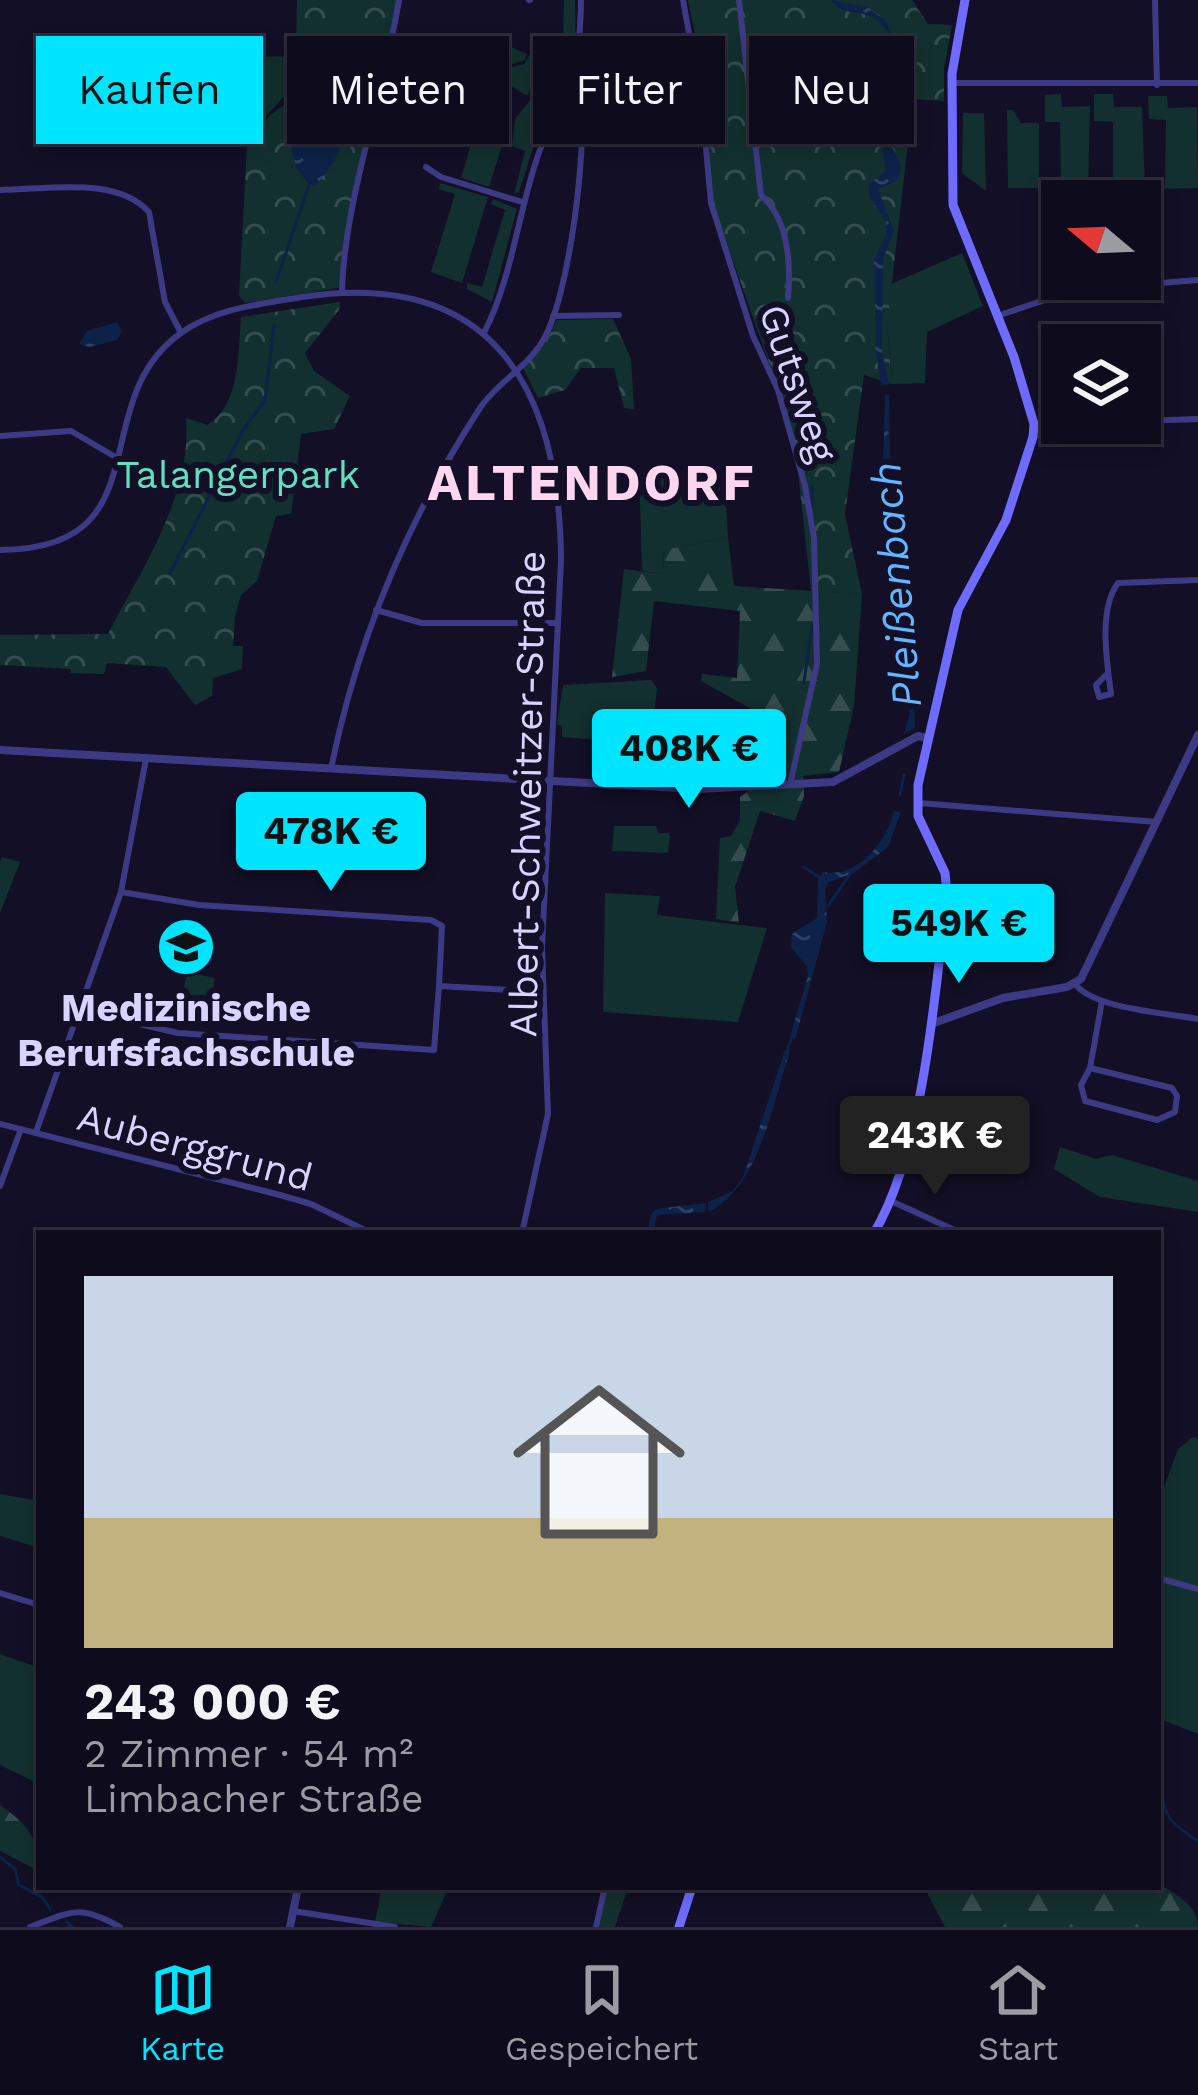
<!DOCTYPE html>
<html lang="de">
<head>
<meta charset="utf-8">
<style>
	:root { --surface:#0e0b1c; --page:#1c1929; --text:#f1f3f6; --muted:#9b9ba3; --line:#2e2b3b; --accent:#00e5ff }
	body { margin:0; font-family:"Work Sans",sans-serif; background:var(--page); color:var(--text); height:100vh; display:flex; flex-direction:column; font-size:45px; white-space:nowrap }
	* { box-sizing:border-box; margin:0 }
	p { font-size:39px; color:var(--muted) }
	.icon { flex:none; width:66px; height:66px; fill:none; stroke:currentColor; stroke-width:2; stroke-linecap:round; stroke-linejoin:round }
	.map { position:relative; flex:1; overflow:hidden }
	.side { position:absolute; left:36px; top:1230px; width:1125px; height:660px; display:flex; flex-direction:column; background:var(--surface); border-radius:0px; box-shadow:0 6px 18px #0003,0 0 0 3px var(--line) }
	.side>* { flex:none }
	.hud { position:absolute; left:36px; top:36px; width:1128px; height:108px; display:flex; gap:24px }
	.needle { width:78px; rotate:289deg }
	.controls { position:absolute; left:1041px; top:180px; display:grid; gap:24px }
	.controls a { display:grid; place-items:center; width:120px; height:120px; border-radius:0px; background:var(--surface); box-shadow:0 6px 18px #0003,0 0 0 3px var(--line); font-size:60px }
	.price { position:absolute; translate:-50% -102px; padding:0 27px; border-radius:12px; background:var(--accent); color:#111; font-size:39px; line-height:78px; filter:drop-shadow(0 3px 6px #0008) }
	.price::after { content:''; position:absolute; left:50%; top:72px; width:36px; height:27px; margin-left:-18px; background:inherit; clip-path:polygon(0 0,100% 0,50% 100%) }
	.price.active { background:#222; color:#fff }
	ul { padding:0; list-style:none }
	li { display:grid; align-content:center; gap:24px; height:636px; padding:0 48px }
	li span { display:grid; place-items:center; height:372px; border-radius:0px; color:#555 }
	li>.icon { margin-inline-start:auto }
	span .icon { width:216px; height:216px; fill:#fffc; stroke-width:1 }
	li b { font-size:51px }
	.tag { padding:0 42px; border-radius:0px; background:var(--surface); box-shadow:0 6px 18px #0003,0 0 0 3px var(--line); font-size:42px; line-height:108px }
	.tag.active { background:var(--accent); color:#111 }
	.tabs { display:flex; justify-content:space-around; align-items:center; height:168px; border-top:3px solid var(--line); background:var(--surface); font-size:33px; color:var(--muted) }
	.tabs a { display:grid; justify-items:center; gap:6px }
	.tabs .active { color:var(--accent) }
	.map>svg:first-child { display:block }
	.green { fill:#12302f }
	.forest { fill:url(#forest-firs) }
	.park { fill:url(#park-crowns) }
	.water { fill:url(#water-ripples) }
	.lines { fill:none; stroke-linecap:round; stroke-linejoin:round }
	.stream { stroke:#0c2248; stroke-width:3 }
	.minor { stroke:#3d3a85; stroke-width:6 }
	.tertiary { stroke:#3d3a85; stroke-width:8 }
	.secondary { stroke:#6f6bff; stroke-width:9 }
	.labels { text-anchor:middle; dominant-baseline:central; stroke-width:12; stroke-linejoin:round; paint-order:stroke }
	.street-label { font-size:39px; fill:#d9d4ff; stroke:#130f26 }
	.park-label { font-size:39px; fill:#5fe0c0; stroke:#130f26 }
	.poi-label { font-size:39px; font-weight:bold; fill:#d9d4ff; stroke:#130f26 }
	.water-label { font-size:42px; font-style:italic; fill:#62b6ff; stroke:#130f26 }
	.district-label { font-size:51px; font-weight:bold; letter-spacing:3px; fill:#ffd6f0; stroke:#130f26 }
</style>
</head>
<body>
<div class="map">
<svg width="1198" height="1927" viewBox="0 0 1198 1927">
	<defs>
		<pattern id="forest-firs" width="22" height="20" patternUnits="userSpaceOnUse" patternTransform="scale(3)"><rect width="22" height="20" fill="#12302f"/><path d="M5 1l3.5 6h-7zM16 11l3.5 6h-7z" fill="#344d4e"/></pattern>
		<pattern id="park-crowns" width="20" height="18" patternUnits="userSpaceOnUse" patternTransform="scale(3)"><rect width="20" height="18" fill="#12302f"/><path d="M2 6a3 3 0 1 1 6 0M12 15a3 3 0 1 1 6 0" fill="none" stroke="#344d4e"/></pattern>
		<pattern id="water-ripples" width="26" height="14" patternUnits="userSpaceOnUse" patternTransform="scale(3)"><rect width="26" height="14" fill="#0c2248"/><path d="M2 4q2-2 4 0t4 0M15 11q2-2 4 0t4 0" fill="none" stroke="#2f4163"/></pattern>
	</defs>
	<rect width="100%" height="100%" fill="#130f26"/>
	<!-- green -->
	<g class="green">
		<path d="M564,0h11l1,58 -6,12 -5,-7 -16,-5 -3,-19h17z"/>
		<path d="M540,38l4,20 -17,38 -26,-16 -1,-5 7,-7 17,-4z"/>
		<path d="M480,50l16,31 -11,15 2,7 12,8 -20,12 -16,-9 -2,-24 7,-37z"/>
		<path d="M308,56l-1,25 -20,12 -29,32h-23v-68z"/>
		<path d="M547,64l15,4 6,11 -8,16 -5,-1 -7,13 5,4 -15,23v-45z"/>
		<path d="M1061,94l1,13 28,-1 -2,85h-45v-4h18l-1,-65h-15v-27z"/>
		<path d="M1094,94h19l1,13h28l3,82 -49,2v-4l17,-1v-64l-19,-1z"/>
		<path d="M1148,96h19l1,12 29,-1 1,81 -48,1 15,-4 1,-65 -17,-1z"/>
		<path d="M532,98l4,41 -17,53 -5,2 11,-43 -13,-5 3,-27z"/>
		<path d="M1007,110h6l8,13h18v65h-31z"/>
		<path d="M504,113l7,5 -22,69 -28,-9 12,-41 -17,-6 3,-8 28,4z"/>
		<path d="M963,113h21l2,78 -24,-18z"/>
		<path d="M440,183l48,14 -26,86 -31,-11 24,-78 -16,-5z"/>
		<path d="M493,199l24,10 -25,93 -25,-13v-6l15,4 23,-77 -14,-6z"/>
		<path d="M962,253l21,53 -56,26 -2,51 -33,1 -5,-58 4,-42z"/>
		<path d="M1154,330l-2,81h-12v-66h-9z"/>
		<path d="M724,470l4,67 -64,13 -1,24 -21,-3 -3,-99z"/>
		<path d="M651,680l6,8 -6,56 -89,-7v-11l-5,-1 6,-40z"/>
		<path d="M614,826h42l2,7h12l-2,20 -56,-2z"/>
		<path d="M2,857l18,5 -20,51v-51z"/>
		<path d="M605,893l55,3 -3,19 110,13 -29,94 -135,-10z"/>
		<path d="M187,972l28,6 -9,49 -28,-6z"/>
		<path d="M1060,1147l36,12 16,-4 86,26v31l-98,-15 -46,-28z"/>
		<path d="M1193,1437l5,2v295l-40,-16v-214l20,-55z"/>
		<path d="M0,1494l39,7v47l-39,-12z"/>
		<path d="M0,1654l39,14v116l-39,-19z"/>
		<path d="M372,1887h77l-18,40 -56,-5 6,-31z"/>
		<path d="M608,1887h20l-13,40h-16z"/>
	</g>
	<!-- forest -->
	<g class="forest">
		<path d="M728,537l6,49 128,8 -8,112 -15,66 -36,4 1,20 -9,25 -35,-10 -25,76 4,36 -23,-4 4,-81 11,-2 9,-15v-24l14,-10 1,-76 -54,-30 1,-7 35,4 3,-67 -86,-10 -8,70 -34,6 12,-108 39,5 1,-24z"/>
		<path d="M0,1805c27,19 39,33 39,66l-39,-20z"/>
		<path d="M1158,1883c17,12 40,21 40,44h-253l-21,-40h234z"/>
	</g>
	<!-- park -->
	<g class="park">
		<path d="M297,0h101l-51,225 -6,59 -3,4 -93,15 -6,-7 8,-150 23,-31 48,-34 5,-30 -27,-4z"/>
		<path d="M688,0h224l16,24 24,1 -8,43v33l-31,-2 -26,227 5,58 -28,-9 -19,139 17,80 -51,-3 -13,-119 -20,-84 -64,-181 -17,-162z"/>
		<path d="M504,44l23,10 -2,6 -19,6 -11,11 -11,-19 7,-13z"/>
		<path d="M192,125l30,2 -1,19 -30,-2z"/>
		<path d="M340,302l-1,8 -34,43 9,18 36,25 -16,33 -33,5 -10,80 -15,2 -19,65 -16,14 -6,22 -2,29h10l-1,23 -29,9 -1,18 -17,9 -29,-38 -59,-4 -3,11 -33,-1 -1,-4 -70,-4v-30l108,-1c34,-66 84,-138 78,-216l22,7c33,-22 30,-73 33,-108z"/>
		<path d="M613,319l18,40 3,50 -10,-1 -10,-40h-33l-16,22 -27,8 -15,-30 22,-25 12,-23z"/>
	</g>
	<!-- water -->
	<g class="water">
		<path d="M831,0l36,7 18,12 27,66 4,1 -19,24 -11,25c3,12 24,31 10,45 -5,5 -12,5 -18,9l16,42 -11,28 -1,91 7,34 -8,1 -5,-32 -2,-93 12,-25v-14l-17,-24v-13l16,-12c0,-29 -16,-50 13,-76 1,-24 -2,-74 -31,-81 -16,-4 -25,-1 -36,-15z"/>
		<path d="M336,90l4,1c15,34 0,68 -24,94h-7l-12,-16 -13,-43 40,-32z"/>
		<path d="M117,322l5,9 -5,9 -27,7 -11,-3 8,-13z"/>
		<path d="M889,394l2,115 20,114 4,105 -11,6 6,-22 -2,-45 -9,-79 -17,-80 3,-113z"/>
		<path d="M894,811l7,1 -13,35 -34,26 -25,9 -4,6 2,34 -32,118 -5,-3 18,-61 -1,-9 -16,-20 1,-13 25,-16 1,-39 5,-7c35,7 64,-31 71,-61z"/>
		<path d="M785,1050l5,2c-18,51 -30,135 -82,160v-10l25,-11 10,-14z"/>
		<path d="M706,1203l-1,9 -48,3 -4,18h-5l2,-17 6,-7z"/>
	</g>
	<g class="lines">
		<!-- stream -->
		<g class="stream">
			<path d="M889,102l-1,-28 7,-15"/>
			<path d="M276,282l33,-97"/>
			<path d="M812,486v19"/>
			<path d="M170,573l72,-141 23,-32 9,-75"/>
			<path d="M804,682l8,-56"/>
			<path d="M900,795l4,-20"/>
			<path d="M804,867l18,12"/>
			<path d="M828,906l22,-32"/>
			<path d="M786,1054l7,-20"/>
			<path d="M1158,1775c7,39 5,44 40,66"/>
			<path d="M0,1857l15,12 4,16 23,12 8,12"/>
			<path d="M67,1922l5,5"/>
		</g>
		<!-- minor -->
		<g class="minor">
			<path d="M529,0h1"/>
			<path d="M683,0l19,105 9,98 42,133 25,54 27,96 9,52 3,126 -27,120"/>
			<path d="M739,0l22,195c27,24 30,67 27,103"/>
			<path d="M1155,0l2,85"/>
			<path d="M952,83h246"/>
			<path d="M426,167l15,10 81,25"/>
			<path d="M0,190c46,0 116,-15 149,22l16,90 16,31"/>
			<path d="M1085,201v-3"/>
			<path d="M342,292c2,-91 42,-198 57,-292"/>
			<path d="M1000,315l75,-25 123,-10"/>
			<path d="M553,316l66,-1"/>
			<path d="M484,333c41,-81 34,-177 93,-251"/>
			<path d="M1140,421l58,-2"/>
			<path d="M1036,424l26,-1"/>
			<path d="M0,436l71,-5 48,28"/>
			<path d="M0,550c165,-1 83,-148 181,-217 35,-25 80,-29 121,-36 191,-29 258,92 259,264l-19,386 6,167 -26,119"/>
			<path d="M376,610l46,13h136"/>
			<path d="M1107,674l-11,11 3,12 12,-3c-4,-32 -13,-84 7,-111l80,-3"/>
			<path d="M331,769c26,-129 77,-250 149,-361 17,-25 46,-40 62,-66 27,-42 45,-192 39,-242 0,-6 -4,-12 -4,-18 0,-27 4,-55 4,-82"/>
			<path d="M919,803l238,19"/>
			<path d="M121,892l78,13 232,15 11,6 -3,60"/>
			<path d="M1075,984c19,25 91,29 123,35"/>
			<path d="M79,1010l99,23 256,17 5,-64 104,6"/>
			<path d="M1090,1068l82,20 5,8 -2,16 -18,8 -72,-19 -4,-16 9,-17 12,-67"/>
			<path d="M0,1124l280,71 31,9 60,29"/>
			<path d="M36,1132l85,-240 25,-133"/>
			<path d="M0,1186l21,-57"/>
			<path d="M891,1201l70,32"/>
			<path d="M1158,1578l40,11"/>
			<path d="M0,1593l39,12"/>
			<path d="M293,1911l102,16"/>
			<path d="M30,1927c43,-16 49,-23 90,0"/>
			<path d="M596,1927l9,-40"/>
		</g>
		<!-- tertiary -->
		<g class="tertiary">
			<path d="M0,750l698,39 135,-7 85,-46 10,2"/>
			<path d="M931,1024l72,-26 64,-11 14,-8 117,-244"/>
			<path d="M290,1927l8,-40"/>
		</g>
		<!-- secondary -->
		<g class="secondary">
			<path d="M874,1233c50,-84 61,-241 73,-339l-2,-21 -27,-57v-31l40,-175 48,-90 27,-83 1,-13 -20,-67 -61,-152 -1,-131 13,-74"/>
			<path d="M679,1927l13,-40"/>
		</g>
	</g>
	<!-- icons -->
	<defs>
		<g id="university-disc" transform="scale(3)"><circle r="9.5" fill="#00e5ff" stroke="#130f26"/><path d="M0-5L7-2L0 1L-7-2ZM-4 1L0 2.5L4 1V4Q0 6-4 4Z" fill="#111"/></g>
	</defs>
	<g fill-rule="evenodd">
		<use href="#university-disc" x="186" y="947"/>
	</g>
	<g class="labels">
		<!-- street labels -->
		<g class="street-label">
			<text transform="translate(798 383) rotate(71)">Gutsweg</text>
			<text transform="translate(527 794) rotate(-89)">Albert-Schweitzer-Straße</text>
			<text transform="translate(195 1147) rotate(15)">Auberggrund</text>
		</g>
		<!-- park labels -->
		<g class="park-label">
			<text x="238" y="474">Talangerpark</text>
		</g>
		<!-- poi labels -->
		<g class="poi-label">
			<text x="186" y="1007">Medizinische<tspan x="186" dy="45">Berufsfachschule</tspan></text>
		</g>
		<!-- water labels -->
		<g class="water-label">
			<text transform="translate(896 585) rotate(-95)">Pleißenbach</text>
		</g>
		<!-- district labels -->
		<g class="district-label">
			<text x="592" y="482">ALTENDORF</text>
		</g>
	</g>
</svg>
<div class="controls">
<a><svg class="needle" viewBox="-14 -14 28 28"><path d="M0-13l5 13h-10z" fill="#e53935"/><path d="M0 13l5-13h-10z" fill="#9b9ba3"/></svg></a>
<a><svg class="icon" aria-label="layers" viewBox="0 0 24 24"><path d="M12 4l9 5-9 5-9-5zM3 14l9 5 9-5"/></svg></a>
</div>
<b class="price" style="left:689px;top:811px">408K €</b>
<b class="price" style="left:331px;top:894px">478K €</b>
<b class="price" style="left:959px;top:986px">549K €</b>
<b class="price active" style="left:935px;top:1198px">243K €</b>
<div class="hud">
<a class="tag active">Kaufen</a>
<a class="tag">Mieten</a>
<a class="tag">Filter</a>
<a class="tag">Neu</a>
</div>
<section class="side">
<ul>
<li><span style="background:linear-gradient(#c9d6e8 65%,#c2b280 0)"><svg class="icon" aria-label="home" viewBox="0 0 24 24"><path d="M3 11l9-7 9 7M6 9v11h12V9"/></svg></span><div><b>243 000 €</b><p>2 Zimmer · 54 m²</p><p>Limbacher Straße</p></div></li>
</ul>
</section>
</div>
<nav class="tabs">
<a class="active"><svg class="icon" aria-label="map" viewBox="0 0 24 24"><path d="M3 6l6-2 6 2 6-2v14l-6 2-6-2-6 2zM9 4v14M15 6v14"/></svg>Karte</a>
<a><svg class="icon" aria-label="saved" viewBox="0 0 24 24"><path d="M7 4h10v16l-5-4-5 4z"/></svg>Gespeichert</a>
<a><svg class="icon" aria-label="home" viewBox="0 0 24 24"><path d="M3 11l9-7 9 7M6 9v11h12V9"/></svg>Start</a>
</nav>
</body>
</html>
